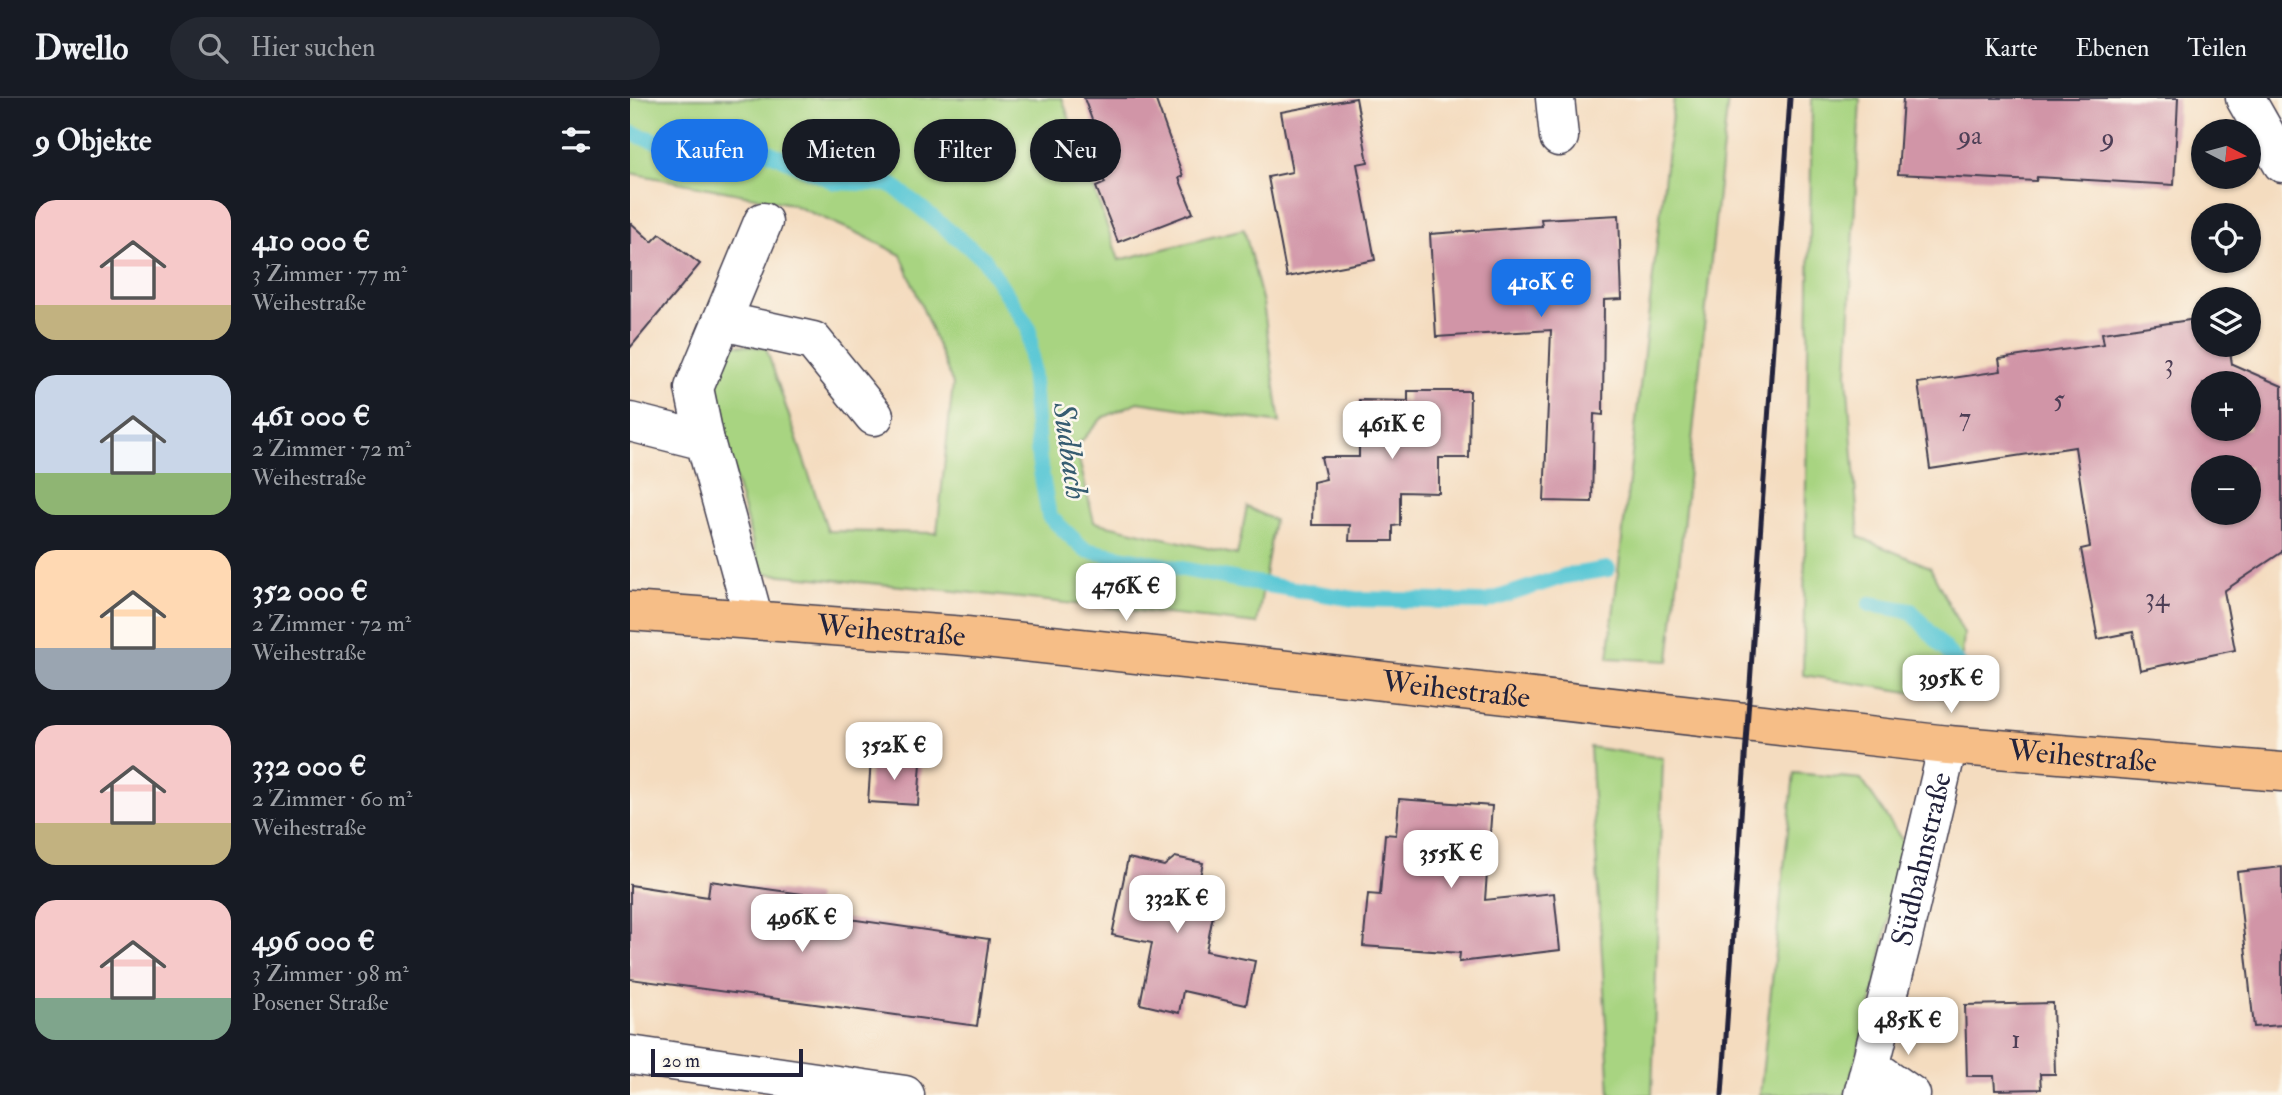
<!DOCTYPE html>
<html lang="de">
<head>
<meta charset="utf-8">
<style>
	:root { --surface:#171b24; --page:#242831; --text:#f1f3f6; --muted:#9ea1a6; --line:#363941; --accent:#1a73e8 }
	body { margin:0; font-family:"IM FELL Double Pica",serif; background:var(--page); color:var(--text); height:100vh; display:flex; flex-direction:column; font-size:26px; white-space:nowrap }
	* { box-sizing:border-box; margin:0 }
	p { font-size:23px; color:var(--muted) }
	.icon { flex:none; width:38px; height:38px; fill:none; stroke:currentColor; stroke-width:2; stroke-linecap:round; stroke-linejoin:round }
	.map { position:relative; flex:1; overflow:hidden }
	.panel { display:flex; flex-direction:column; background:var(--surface); width:630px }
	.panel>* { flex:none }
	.top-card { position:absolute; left:21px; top:21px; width:665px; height:63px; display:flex; gap:14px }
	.needle { width:46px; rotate:96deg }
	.fabs { position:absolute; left:1561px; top:21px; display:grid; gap:14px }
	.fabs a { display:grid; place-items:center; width:70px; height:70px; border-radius:50%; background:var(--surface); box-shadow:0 2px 5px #0004; font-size:35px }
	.scale { position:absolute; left:21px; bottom:18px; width:152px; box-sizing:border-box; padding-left:7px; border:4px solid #22223b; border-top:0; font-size:19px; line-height:24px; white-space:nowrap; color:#22223b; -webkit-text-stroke:5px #fbf7ec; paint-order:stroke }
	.price { position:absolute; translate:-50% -60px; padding:0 16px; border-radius:14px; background:#fff; color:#222; font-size:23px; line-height:46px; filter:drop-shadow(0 2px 4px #0008) }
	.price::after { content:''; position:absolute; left:50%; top:42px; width:21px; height:16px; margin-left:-10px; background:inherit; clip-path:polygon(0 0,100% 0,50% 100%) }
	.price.selected { background:var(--accent); color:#fff }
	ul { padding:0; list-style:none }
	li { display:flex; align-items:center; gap:21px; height:175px; padding:0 35px }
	li span { display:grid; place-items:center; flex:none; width:196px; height:140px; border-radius:21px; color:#555 }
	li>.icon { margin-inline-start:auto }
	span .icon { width:84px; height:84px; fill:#fffc; stroke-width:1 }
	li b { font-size:30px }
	h2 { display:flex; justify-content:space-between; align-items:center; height:84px; padding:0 35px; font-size:30px }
	.chip { padding:0 24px; border-radius:32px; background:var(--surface); box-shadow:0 2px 5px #0004; font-size:24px; line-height:63px }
	.chip.selected { background:var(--accent); color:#fff }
	header { display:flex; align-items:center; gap:42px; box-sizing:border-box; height:98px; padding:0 35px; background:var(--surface); border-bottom:2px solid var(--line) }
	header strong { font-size:33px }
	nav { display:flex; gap:38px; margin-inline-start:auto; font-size:24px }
	.search { width:490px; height:63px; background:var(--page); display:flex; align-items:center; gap:18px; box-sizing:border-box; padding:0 24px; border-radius:38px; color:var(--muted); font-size:26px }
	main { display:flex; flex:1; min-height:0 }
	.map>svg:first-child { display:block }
	.green { fill:#a8d481; stroke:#657b5e; stroke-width:2 }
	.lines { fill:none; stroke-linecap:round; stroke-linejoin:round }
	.stream { stroke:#5cc8d5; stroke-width:16 }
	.building { fill:#d195a7; fill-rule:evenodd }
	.minor-casing { stroke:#423e4f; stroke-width:41 }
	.major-casing { stroke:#423e4f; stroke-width:41 }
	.minor { stroke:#fff; stroke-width:38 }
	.major { stroke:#f6be87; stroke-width:38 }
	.rail { stroke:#22223b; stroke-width:5 }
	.labels { text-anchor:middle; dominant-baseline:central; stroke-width:5; stroke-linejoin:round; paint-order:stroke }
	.number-label { font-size:26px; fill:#4e3f56 }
	.street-label { font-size:30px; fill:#22223b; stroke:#fbf7ec }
	.water-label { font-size:32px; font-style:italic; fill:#365c71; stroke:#fbf7ec }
</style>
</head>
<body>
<header>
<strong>Dwello</strong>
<div class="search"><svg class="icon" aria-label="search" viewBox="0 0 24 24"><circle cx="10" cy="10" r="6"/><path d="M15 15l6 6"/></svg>Hier suchen</div>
<nav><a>Karte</a><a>Ebenen</a><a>Teilen</a></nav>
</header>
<main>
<section class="panel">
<h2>9 Objekte<svg class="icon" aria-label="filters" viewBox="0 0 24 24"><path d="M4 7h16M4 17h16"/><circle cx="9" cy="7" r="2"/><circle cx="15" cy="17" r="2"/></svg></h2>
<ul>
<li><span style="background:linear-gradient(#f6c9c9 75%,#c2b280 0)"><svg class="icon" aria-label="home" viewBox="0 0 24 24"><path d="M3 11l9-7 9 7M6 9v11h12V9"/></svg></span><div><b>410 000 €</b><p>3 Zimmer · 77 m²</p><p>Weihestraße</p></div></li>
<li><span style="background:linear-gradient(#c9d6e8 70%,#8fb573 0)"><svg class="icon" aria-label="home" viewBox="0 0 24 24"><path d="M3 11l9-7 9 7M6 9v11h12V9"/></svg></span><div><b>461 000 €</b><p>2 Zimmer · 72 m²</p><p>Weihestraße</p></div></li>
<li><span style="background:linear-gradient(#ffd9b3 70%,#9aa5b1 0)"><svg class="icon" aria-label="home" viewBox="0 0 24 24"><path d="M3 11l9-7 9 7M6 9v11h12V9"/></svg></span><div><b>352 000 €</b><p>2 Zimmer · 72 m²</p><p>Weihestraße</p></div></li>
<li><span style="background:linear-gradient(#f6c9c9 70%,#c2b280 0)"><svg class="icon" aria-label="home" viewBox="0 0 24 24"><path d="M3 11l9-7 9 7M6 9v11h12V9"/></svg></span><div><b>332 000 €</b><p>2 Zimmer · 60 m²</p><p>Weihestraße</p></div></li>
<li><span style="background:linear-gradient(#f6c9c9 70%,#7fa58c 0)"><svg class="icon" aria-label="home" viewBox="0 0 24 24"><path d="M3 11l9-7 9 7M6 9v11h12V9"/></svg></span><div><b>496 000 €</b><p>3 Zimmer · 98 m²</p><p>Posener Straße</p></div></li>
</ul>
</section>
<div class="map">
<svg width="1652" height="997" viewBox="0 0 1652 997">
	<rect width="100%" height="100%" fill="#fbf7ec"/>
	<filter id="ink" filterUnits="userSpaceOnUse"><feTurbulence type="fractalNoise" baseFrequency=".0143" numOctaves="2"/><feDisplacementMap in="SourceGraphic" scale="14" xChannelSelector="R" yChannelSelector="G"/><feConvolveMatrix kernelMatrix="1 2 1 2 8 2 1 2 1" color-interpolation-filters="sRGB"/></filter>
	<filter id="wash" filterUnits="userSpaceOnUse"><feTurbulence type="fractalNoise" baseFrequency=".00686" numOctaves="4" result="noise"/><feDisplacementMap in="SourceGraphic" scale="28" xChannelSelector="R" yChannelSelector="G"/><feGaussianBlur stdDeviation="1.57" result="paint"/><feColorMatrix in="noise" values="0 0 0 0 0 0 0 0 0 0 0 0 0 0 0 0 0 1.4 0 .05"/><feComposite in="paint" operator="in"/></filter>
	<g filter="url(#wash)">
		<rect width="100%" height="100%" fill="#f4dcbf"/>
		<!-- green -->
		<g class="green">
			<path d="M0,0h432l57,162 125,-31 19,74 17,120 -142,-21 -36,16 -26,29 18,75 143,33 10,-48 27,13 -17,104 -302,-33 -194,-18 -51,-186 20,-43 36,4 62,183 109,2 16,-149 -52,-129 -39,-20 -71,-31 -161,-31z"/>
			<path d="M1044,0h54l-59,563 -61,-3z"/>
			<path d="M1182,0h48l-13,276 12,163 71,30 34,67 -6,66 -155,-25z"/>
			<path d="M960,649l73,11 -11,337h-42z"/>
			<path d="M1164,675l67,6 43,64 -32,158 -26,94h-86z"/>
		</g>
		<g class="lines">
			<!-- stream -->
			<g class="stream">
				<path d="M0,35l26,8 86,-1 93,42 56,2 93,75 45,70 10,131 10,56 36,34 164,32 106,17 130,3 80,-26 43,-7"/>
				<path d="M1240,506l41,7 63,71"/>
			</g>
		</g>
		<g id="blocks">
			<!-- building -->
			<g class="building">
				<path d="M454,0h71l28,78 -4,2 14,35 -75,29 -22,-55 9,-4 -15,-37 10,-4z"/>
				<path d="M726,0l12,64 -11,2 18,96 -88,17 -19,-100 24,-5 -11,-60z"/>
				<path d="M1273,0h275l-4,87 -137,-8 -1,4 -138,-7z"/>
				<path d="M989,117l3,84 -18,1 -1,115 -9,-1 -2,88 -48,-1 7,-171 -115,7 -6,-103 112,-8 -1,-7z"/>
				<path d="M0,124l22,20 8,-8 40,30 -70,84z"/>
				<path d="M1573,220v27h26l3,19 50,22v166l-58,39 11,59 -95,20 -7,-38 -35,7 -17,-90 9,-2 -15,-100 -145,22 -12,-86 83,-12 -2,-12 105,-15 -2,-11zM1573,285h46v46h-46zM1573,369h46v46h-46z"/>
				<path d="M778,293h62l-1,67h-30v35l-39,-1v33l-7,1v15h-44l1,-16h-38l1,-43 13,-3 -5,-22h38v-57l49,1z"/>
				<path d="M241,661l50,4 -3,42 -50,-3z"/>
				<path d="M769,701l93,7 -7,94 69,-7 6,57 -101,12 1,-9 -97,-7 5,-52 12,1 5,-61 11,1z"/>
				<path d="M545,759l28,6 -6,27 20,5 -11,56 49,10 -9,44 -63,-14 -4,22 -39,-9 12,-61 -40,-8 16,-77 36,8z"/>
				<path d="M1652,769v158l-28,2 -17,-155z"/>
				<path d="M80,783l107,15 -3,18 175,25 -12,87 -347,-47v-94l78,12z"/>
				<path d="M1423,905l2,71h-15l1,15 -46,1 -1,-14h-27l-2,-71z"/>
			</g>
		</g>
	</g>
	<g filter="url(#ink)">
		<use href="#blocks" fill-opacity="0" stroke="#423e4f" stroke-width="2"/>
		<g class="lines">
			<!-- minor casing -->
			<g class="minor-casing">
				<g id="minor">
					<path d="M925,0l4,39"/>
					<path d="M1615,0l37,65"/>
					<path d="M92,223l91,20 61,75"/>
					<path d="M0,324l75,19 49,179"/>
					<path d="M75,343l-11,-53 69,-166"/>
					<path d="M0,957l275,40"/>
					<path d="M1241,969l40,28"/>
					<path id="s1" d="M1233,997l39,-154 46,-196"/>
				</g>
			</g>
			<!-- major casing -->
			<g class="major-casing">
				<g id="major">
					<path id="s2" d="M0,513l336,25 312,33 670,76 334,27"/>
				</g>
			</g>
			<!-- minor -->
			<use href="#minor" class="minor"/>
			<!-- major -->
			<use href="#major" class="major"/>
			<!-- rail -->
			<path class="rail" d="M1092,997l68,-997"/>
		</g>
	</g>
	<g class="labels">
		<!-- number labels -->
		<g class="number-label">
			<text x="1340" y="38">9a</text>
			<text x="1478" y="40">9</text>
			<text x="1539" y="266">3</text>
			<text x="1429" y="302">5</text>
			<text x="1335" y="320">7</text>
			<text x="1527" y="500">34</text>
			<text x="1386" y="942">1</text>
		</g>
		<!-- street labels -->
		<g class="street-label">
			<text stroke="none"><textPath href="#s2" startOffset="262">Weihestraße</textPath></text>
			<text stroke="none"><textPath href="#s2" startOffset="830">Weihestraße</textPath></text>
			<text stroke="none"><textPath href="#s2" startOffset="1460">Weihestraße</textPath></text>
			<text stroke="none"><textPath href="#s1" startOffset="243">Südbahnstraße</textPath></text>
		</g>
		<!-- water labels -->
		<g class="water-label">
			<text transform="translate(440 353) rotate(82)">Sudbach</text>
		</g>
	</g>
</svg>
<div class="fabs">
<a><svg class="needle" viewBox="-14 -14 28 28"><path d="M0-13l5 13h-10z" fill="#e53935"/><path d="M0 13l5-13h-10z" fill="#9ea1a6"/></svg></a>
<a><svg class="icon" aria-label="locate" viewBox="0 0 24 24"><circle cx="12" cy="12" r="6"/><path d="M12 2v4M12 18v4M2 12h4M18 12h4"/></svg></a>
<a><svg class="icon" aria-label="layers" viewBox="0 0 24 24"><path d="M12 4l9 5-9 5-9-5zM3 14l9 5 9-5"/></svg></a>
<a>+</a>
<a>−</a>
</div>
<div class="scale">20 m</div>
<b class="price selected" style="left:911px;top:221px">410K €</b>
<b class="price" style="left:762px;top:363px">461K €</b>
<b class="price" style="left:496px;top:525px">476K €</b>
<b class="price" style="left:1321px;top:617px">395K €</b>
<b class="price" style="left:264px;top:684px">352K €</b>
<b class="price" style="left:821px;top:792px">355K €</b>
<b class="price" style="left:547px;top:837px">332K €</b>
<b class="price" style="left:172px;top:856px">496K €</b>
<b class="price" style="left:1278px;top:959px">485K €</b>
<div class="top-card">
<a class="chip selected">Kaufen</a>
<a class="chip">Mieten</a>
<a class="chip">Filter</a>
<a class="chip">Neu</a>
</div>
</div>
</main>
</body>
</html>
